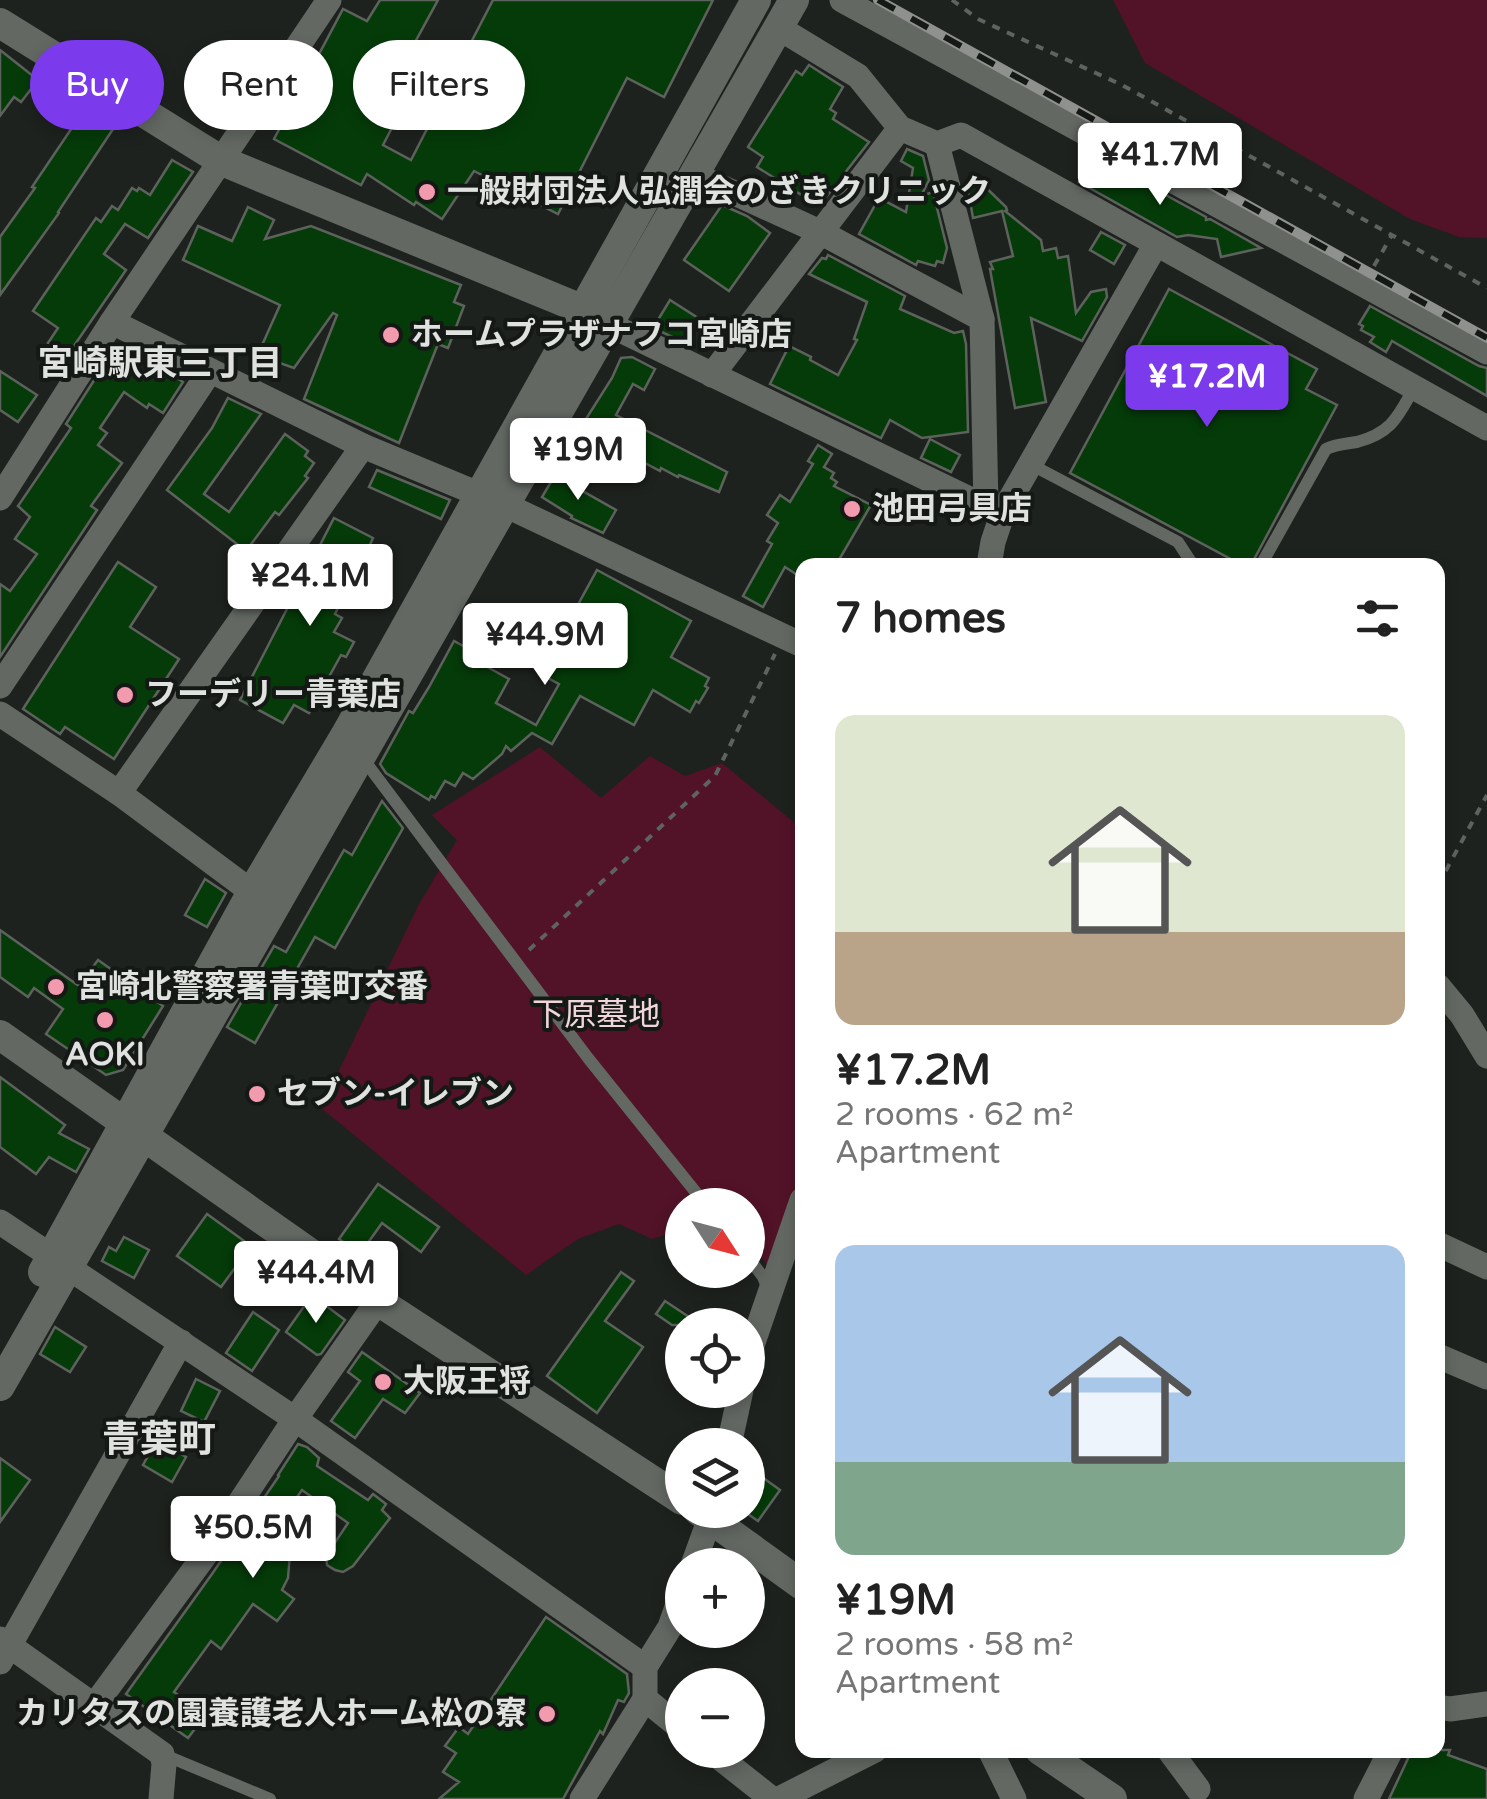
<!DOCTYPE html>
<html lang="en">
<head>
<meta charset="utf-8">
<style>
	:root { --surface:#fff; --page:#f2f2f2; --text:#222; --muted:#767676; --accent:#7c3aed }
	body { margin:0; font-family:"Varela Round","Noto Sans JP",sans-serif; background:var(--page); color:var(--text); height:100vh; display:flex; flex-direction:column; font-size:38px; white-space:nowrap }
	* { box-sizing:border-box; margin:0 }
	p { font-size:32px; color:var(--muted) }
	.icon { flex:none; width:55px; height:55px; fill:none; stroke:currentColor; stroke-width:2; stroke-linecap:round; stroke-linejoin:round }
	.map { position:relative; flex:1; overflow:hidden }
	.panel { position:absolute; left:795px; top:558px; width:650px; height:1200px; display:flex; flex-direction:column; background:var(--surface); border-radius:20px; box-shadow:0 5px 15px #0003 }
	.panel>* { flex:none }
	.banner { position:absolute; left:30px; top:40px; width:615px; height:90px; display:flex; gap:20px }
	.needle { width:65px; rotate:126deg }
	.tools { position:absolute; left:665px; top:1188px; display:grid; gap:20px }
	.tools a { display:grid; place-items:center; width:100px; height:100px; border-radius:50%; background:var(--surface); box-shadow:0 5px 15px #0003; font-size:50px }
	.price { position:absolute; translate:-50% -85px; padding:0 22px; border-radius:10px; background:#fff; color:#222; font-size:32px; line-height:65px; filter:drop-shadow(0 2px 5px #0008) }
	.price::after { content:''; position:absolute; left:50%; top:60px; width:30px; height:22px; margin-left:-15px; background:inherit; clip-path:polygon(0 0,100% 0,50% 100%) }
	.price.active { background:var(--accent); color:#fff }
	ul { padding:0; list-style:none }
	li { display:grid; align-content:center; gap:20px; height:530px; padding:0 40px }
	li span { display:grid; place-items:center; height:310px; border-radius:20px; color:#555 }
	li>.icon { margin-inline-start:auto }
	span .icon { width:180px; height:180px; fill:#fffc; stroke-width:1 }
	li b { font-size:42px }
	h2 { display:flex; justify-content:space-between; align-items:center; height:120px; padding:0 40px; font-size:42px }
	.chip { padding:0 35px; border-radius:45px; background:var(--surface); box-shadow:0 5px 15px #0003; font-size:35px; line-height:90px }
	.chip.active { background:var(--accent); color:#fff }
	.map>svg:first-child { display:block }
	.green { fill:#521227 }
	.building { fill:#053b09; stroke:#5e625d; stroke-width:2.5; fill-rule:evenodd }
	.lines { fill:none; stroke-linecap:round; stroke-linejoin:round }
	.path { stroke:#5f635f; stroke-width:4; stroke-dasharray:8 8; stroke-linecap:butt }
	.service { stroke:#636863; stroke-width:12 }
	.minor { stroke:#636863; stroke-width:25 }
	.tertiary { stroke:#636863; stroke-width:30 }
	.rail-casing { stroke:#8e918e; stroke-width:10 }
	.rail { stroke:#151915; stroke-width:6; stroke-dasharray:19; stroke-linecap:butt }
	.poi-dot { fill:#f29aae; stroke:#151915; stroke-width:4 }
	.labels { text-anchor:middle; dominant-baseline:central; stroke-width:8; stroke-linejoin:round; paint-order:stroke }
	.poi-label { font-size:32px; font-weight:bold; fill:#dfe2df; stroke:#151915; text-anchor:start }
	.park-label { font-size:32px; fill:#f0d6da; stroke:#151915 }
	.neighbourhood-label { font-size:35px; font-weight:bold; fill:#dfe2df; stroke:#151915 }
	.quarter-label { font-size:38px; font-weight:bold; fill:#dfe2df; stroke:#151915 }
</style>
</head>
<body>
<div class="map">
<svg width="1487" height="1799" viewBox="0 0 1487 1799">
	<rect width="100%" height="100%" fill="#1e221e"/>
	<!-- green -->
	<g class="green">
		<path d="M1113,0h374v238l-28,-1 -49,-18 -265,-156z"/>
		<path d="M540,747l61,51 49,-42 35,20 37,-13 80,66v363l-27,84 -27,-38v-33h-24l-4,-5 -6,5h-32v25l-30,9 -33,-15 -41,15 -52,36 -205,-167 97,-202 39,-66 -25,-25z"/>
	</g>
	<!-- building -->
	<g class="building">
		<path d="M380,0h58l-25,46 29,14 8,-17 16,9 27,-52h220l-49,97 -37,-19 -69,136 -84,-43 -32,48 -26,-17 -2,3 -47,-31 -6,11 -87,-46 69,-130 24,12zM418,78l28,14 -35,68 -28,-15z"/>
		<path d="M0,50l38,30 -17,22 -7,-5 -14,19z"/>
		<path d="M809,65l34,22 -13,22 6,4 -3,6 36,23 -50,64 -62,-39 6,-10 -15,-10 48,-76 6,4z"/>
		<path d="M84,110l29,19 -55,83 1,1 -59,82v-58l35,-49 -3,-1z"/>
		<path d="M907,149l16,7 6,24 -8,16 12,-4 14,56 -4,15 -6,-2 -2,5 -17,-5 -2,4 -57,-31 20,-36 27,14 7,-44 -12,-7z"/>
		<path d="M1094,156l112,61v3l4,-1 51,29 -40,9 -4,-18 -29,-4 -11,2 -98,-55z"/>
		<path d="M172,160l21,12 -45,66 -23,-14 -21,30 22,16 -59,86 -19,-13 10,-15 -25,-17 63,-93 5,4 11,-16 6,4 14,-22 5,3 2,-3 11,7z"/>
		<path d="M978,180l28,27 1,3 -2,1 36,29 2,11 13,-3 2,10 10,-2 8,57 15,-21 15,-3 1,8 -25,44 -51,-23 15,84 -31,6 -25,-139h3l-3,-7 23,-6 -11,-45 -29,7 -6,-35z"/>
		<path d="M722,205l25,11 23,17 -41,58 -45,-31z"/>
		<path d="M248,207l26,13 -9,19 46,-13 150,59 -7,17 10,4 -16,42 -10,-4 -39,99 -95,-44 33,-84 -4,-2 -39,55 -14,-5 -5,9 -21,-9 26,-58 -97,-45 15,-34 34,15z"/>
		<path d="M1101,232l24,13 -11,19 -24,-14z"/>
		<path d="M828,255l77,41 -5,13 54,24 9,-2 3,13 2,88 -46,6 -32,-18 -9,18 -111,-54 19,-38 22,11 -1,3 28,15 19,-35 -3,-1 13,-37 -58,-28 13,-16 4,1z"/>
		<path d="M1169,289l148,80 -11,20 31,16 -86,160h-9l-172,-92z"/>
		<path d="M670,300l28,18 -15,24 -30,-14z"/>
		<path d="M1370,306l109,60 8,2v28l-95,-55 -6,11 -16,-10 4,-5 -13,-7 2,-4 -4,-2z"/>
		<path d="M111,354l35,22 8,-13 29,19 -20,31 -14,-9 -2,4 -23,-16 -24,36 7,5 -9,12 24,18 -31,43 6,4 -97,147v-73l10,7 27,-37 -22,-15 15,-22 -12,-11 53,-78 -5,-4z"/>
		<path d="M632,357l23,12 -11,21 -11,-6 -17,31 111,57 -8,20 -40,-17 -1,2 -17,-9 -1,3 -38,-20 -9,16 -41,-26 40,-63 9,-20z"/>
		<path d="M0,371l37,24 -19,27 -18,-12z"/>
		<path d="M228,398l33,16 -57,80 25,18 56,-78 23,17 -3,5 9,7 -9,13 3,2 -29,37 -4,-3 -29,39 -79,-61 45,-62z"/>
		<path d="M930,439l30,16 -9,17 -30,-14z"/>
		<path d="M818,445l14,9 -8,13 10,6 -3,5 6,4 -3,4 37,19 -35,60h-34v13l-17,-11 -22,40 -20,-11 29,-52 -5,-3 11,-18 -11,-8 13,-20 10,7 23,-38 -5,-3z"/>
		<path d="M377,470l73,30 -9,19 -72,-32z"/>
		<path d="M558,470l26,16 -3,4 35,20 -13,23 -32,-15 1,-2 -30,-19z"/>
		<path d="M334,518l39,20 -10,22 4,9 -4,9 -12,4 -16,32 7,4 -8,14 20,10 -8,15 -5,-2 -32,58 -15,-8 -11,18 -43,-23z"/>
		<path d="M118,562l38,25 -26,40 49,32 -65,100 -49,-32 -5,7 -37,-25z"/>
		<path d="M597,570l94,51 -20,36 38,21 -4,8 3,2 -9,15 -3,-2 -6,11 -37,-22 -19,35 -54,-29 -28,48 -20,-11 -21,18 -5,-5 -4,8 -29,25 -10,-6 -8,13 -10,-5 -10,17 -4,-2 -2,4 -43,-27 -6,-9 29,-53 4,2 16,-26 25,-46 31,17 -3,6 27,15 -13,24 40,22 23,-41 -19,-10z"/>
		<path d="M382,801l21,27 -68,120 -20,-11 -60,106 -28,-16 47,-81 12,6 58,-102 8,5z"/>
		<path d="M205,879l21,14 -19,34 -22,-12z"/>
		<path d="M0,930l79,56 19,-26 65,46 -40,64 -17,5 -60,-41 17,-25 -29,-21 -6,9 -28,-20z"/>
		<path d="M0,1077l65,48 -6,8 30,16 -13,23 -27,-15 -13,17 -36,-27z"/>
		<path d="M378,1184l61,43 -18,25 -39,-29 -22,31 -21,-15z"/>
		<path d="M207,1214l44,32 -30,41 -44,-31z"/>
		<path d="M124,1237l25,13 -15,28 -32,-17 7,-14 7,4z"/>
		<path d="M621,1272l13,9 -29,40 38,26 -46,66 -50,-37z"/>
		<path d="M312,1295l33,25 -24,34 -4,1 -31,-23z"/>
		<path d="M665,1301l36,24h-29l-16,-11z"/>
		<path d="M253,1312l26,18 -27,41 -26,-18z"/>
		<path d="M55,1327l31,20 -16,25 -30,-18z"/>
		<path d="M362,1352l58,41 -15,20 -22,-14 -28,39 -24,-17 29,-40 -12,-9z"/>
		<path d="M196,1379l24,12 -16,31 -23,-11z"/>
		<path d="M157,1440l29,17 -14,25 -29,-17z"/>
		<path d="M298,1444l9,3 12,11 -2,8 51,34 5,-6 13,10 -4,6 8,8 -37,48 -10,6 -8,-2 -8,-5 -1,-9 22,-33 -46,-33 -27,38 15,25 -2,25 -6,12 12,9 -17,22 -24,-17 -32,45 -10,-8 -37,51 32,22 -18,24 -62,-44 86,-120 67,-98 -1,-1z"/>
		<path d="M0,1458l30,22 -30,42z"/>
		<path d="M762,1477l18,13 -22,31 -10,-7v-16z"/>
		<path d="M546,1617l81,57 2,19 -4,7 -1,2 -6,-2 -15,34 -3,-3 -37,68h-124l20,-17 -16,-10 13,-19 -11,-7 14,-19 9,7z"/>
		<path d="M1412,1750h38l-2,5 39,14v30h-98z"/>
	</g>
	<g class="lines">
		<!-- path -->
		<g class="path">
			<path d="M952,0l26,19 144,66 365,203"/>
			<path d="M1374,266l18,-31"/>
			<path d="M1438,885l49,-90"/>
			<path d="M529,950l186,-174 60,-122"/>
		</g>
		<!-- service -->
		<g class="service">
			<path d="M1030,464l148,78 15,23"/>
			<path d="M1261,565l65,-116c11,-5 20,-5 31,-7 35,-9 41,-26 57,-54"/>
			<path d="M361,756l227,302 118,147"/>
			<path d="M748,1257l15,20 5,12"/>
			<path d="M162,1754l108,45"/>
		</g>
		<!-- minor -->
		<g class="minor">
			<path d="M842,0l645,352"/>
			<path d="M779,28l79,48 42,52 37,16 24,-9 526,293"/>
			<path d="M937,144l45,175 4,188"/>
			<path d="M695,175l125,57 162,87"/>
			<path d="M112,322l251,124 142,59 297,140"/>
			<path d="M610,325l376,182 17,5"/>
			<path d="M712,375l188,-247"/>
			<path d="M0,498l112,-176 217,-322"/>
			<path d="M989,565l4,-23 10,-30 153,-268"/>
			<path d="M0,686l210,-315"/>
			<path d="M0,714l119,79 133,99"/>
			<path d="M119,793l244,-347"/>
			<path d="M1438,986l24,29 25,41"/>
			<path d="M0,1222l295,197 350,248"/>
			<path d="M1438,1244l49,23"/>
			<path d="M1438,1356l49,21"/>
			<path d="M748,1357l54,-157"/>
			<path d="M729,1445l12,-55"/>
			<path d="M693,1565l20,-55"/>
			<path d="M0,1639l162,115 2,10 -3,35"/>
			<path d="M0,1662l181,-320"/>
			<path d="M645,1699l37,30"/>
			<path d="M94,1706l114,-155 87,-132 83,-118"/>
			<path d="M1438,1707l12,2 37,-5"/>
			<path d="M710,1750l62,49"/>
			<path d="M990,1750l24,49"/>
			<path d="M1169,1750l29,39"/>
			<path d="M582,1799l63,-100v-32l25,-40 12,-34"/>
			<path d="M779,1799l96,-49"/>
			<path d="M1366,1799l25,-49"/>
		</g>
		<!-- tertiary -->
		<g class="tertiary">
			<path d="M0,23l222,138 362,149 17,9"/>
			<path d="M0,1035l378,266 304,199"/>
			<path d="M43,1272l209,-380 93,-156 411,-736"/>
			<path d="M0,1386l794,-1386"/>
			<path d="M698,1510l104,75"/>
			<path d="M1040,1750l72,49"/>
		</g>
		<!-- rail casing -->
		<g class="rail-casing">
			<path id="rail" d="M878,0l609,338"/>
		</g>
		<!-- rail -->
		<use href="#rail" class="rail"/>
	</g>
	<!-- markers -->
	<g class="poi-dot">
		<circle cx="427" cy="192" r="10"/>
		<circle cx="391" cy="335" r="10"/>
		<circle cx="852" cy="509" r="10"/>
		<circle cx="125" cy="695" r="10"/>
		<circle cx="56" cy="987" r="10"/>
		<circle cx="105" cy="1020" r="10"/>
		<circle cx="257" cy="1094" r="10"/>
		<circle cx="383" cy="1382" r="10"/>
		<circle cx="547" cy="1714" r="10"/>
	</g>
	<g class="labels">
		<!-- poi labels -->
		<g class="poi-label">
			<text x="447" y="192">一般財団法人弘潤会のざきクリニック</text>
			<text x="411" y="335">ホームプラザナフコ宮崎店</text>
			<text x="872" y="509">池田弓具店</text>
			<text x="145" y="695">フーデリー青葉店</text>
			<text x="76" y="987">宮崎北警察署青葉町交番</text>
			<text x="105" y="1055" text-anchor="middle">AOKI</text>
			<text x="277" y="1094">セブン-イレブン</text>
			<text x="403" y="1382">大阪王将</text>
			<text x="527" y="1714" text-anchor="end">カリタスの園養護老人ホーム松の寮</text>
		</g>
		<!-- park labels -->
		<g class="park-label">
			<text x="596" y="1015">下原墓地</text>
		</g>
		<!-- neighbourhood labels -->
		<g class="neighbourhood-label">
			<text x="160" y="364">宮崎駅東三丁目</text>
		</g>
		<!-- quarter labels -->
		<g class="quarter-label">
			<text x="159" y="1440">青葉町</text>
		</g>
	</g>
</svg>
<div class="tools">
<a><svg class="needle" viewBox="-14 -14 28 28"><path d="M0-13l5 13h-10z" fill="#e53935"/><path d="M0 13l5-13h-10z" fill="#767676"/></svg></a>
<a><svg class="icon" aria-label="locate" viewBox="0 0 24 24"><circle cx="12" cy="12" r="6"/><path d="M12 2v4M12 18v4M2 12h4M18 12h4"/></svg></a>
<a><svg class="icon" aria-label="layers" viewBox="0 0 24 24"><path d="M12 4l9 5-9 5-9-5zM3 14l9 5 9-5"/></svg></a>
<a>+</a>
<a>−</a>
</div>
<b class="price" style="left:1160px;top:208px">¥41.7M</b>
<b class="price active" style="left:1207px;top:430px">¥17.2M</b>
<b class="price" style="left:578px;top:503px">¥19M</b>
<b class="price" style="left:310px;top:629px">¥24.1M</b>
<b class="price" style="left:545px;top:688px">¥44.9M</b>
<b class="price" style="left:316px;top:1326px">¥44.4M</b>
<b class="price" style="left:253px;top:1581px">¥50.5M</b>
<div class="banner">
<a class="chip active">Buy</a>
<a class="chip">Rent</a>
<a class="chip">Filters</a>
</div>
<section class="panel">
<h2>7 homes<svg class="icon" aria-label="filters" viewBox="0 0 24 24"><path d="M4 7h16M4 17h16"/><circle cx="9" cy="7" r="2"/><circle cx="15" cy="17" r="2"/></svg></h2>
<ul>
<li><span style="background:linear-gradient(#dfe7d0 70%,#b9a48a 0)"><svg class="icon" aria-label="home" viewBox="0 0 24 24"><path d="M3 11l9-7 9 7M6 9v11h12V9"/></svg></span><div><b>¥17.2M</b><p>2 rooms · 62 m²</p><p>Apartment</p></div></li>
<li><span style="background:linear-gradient(#a9c7e8 70%,#7fa58c 0)"><svg class="icon" aria-label="home" viewBox="0 0 24 24"><path d="M3 11l9-7 9 7M6 9v11h12V9"/></svg></span><div><b>¥19M</b><p>2 rooms · 58 m²</p><p>Apartment</p></div></li>
</ul>
</section>
</div>
</body>
</html>
